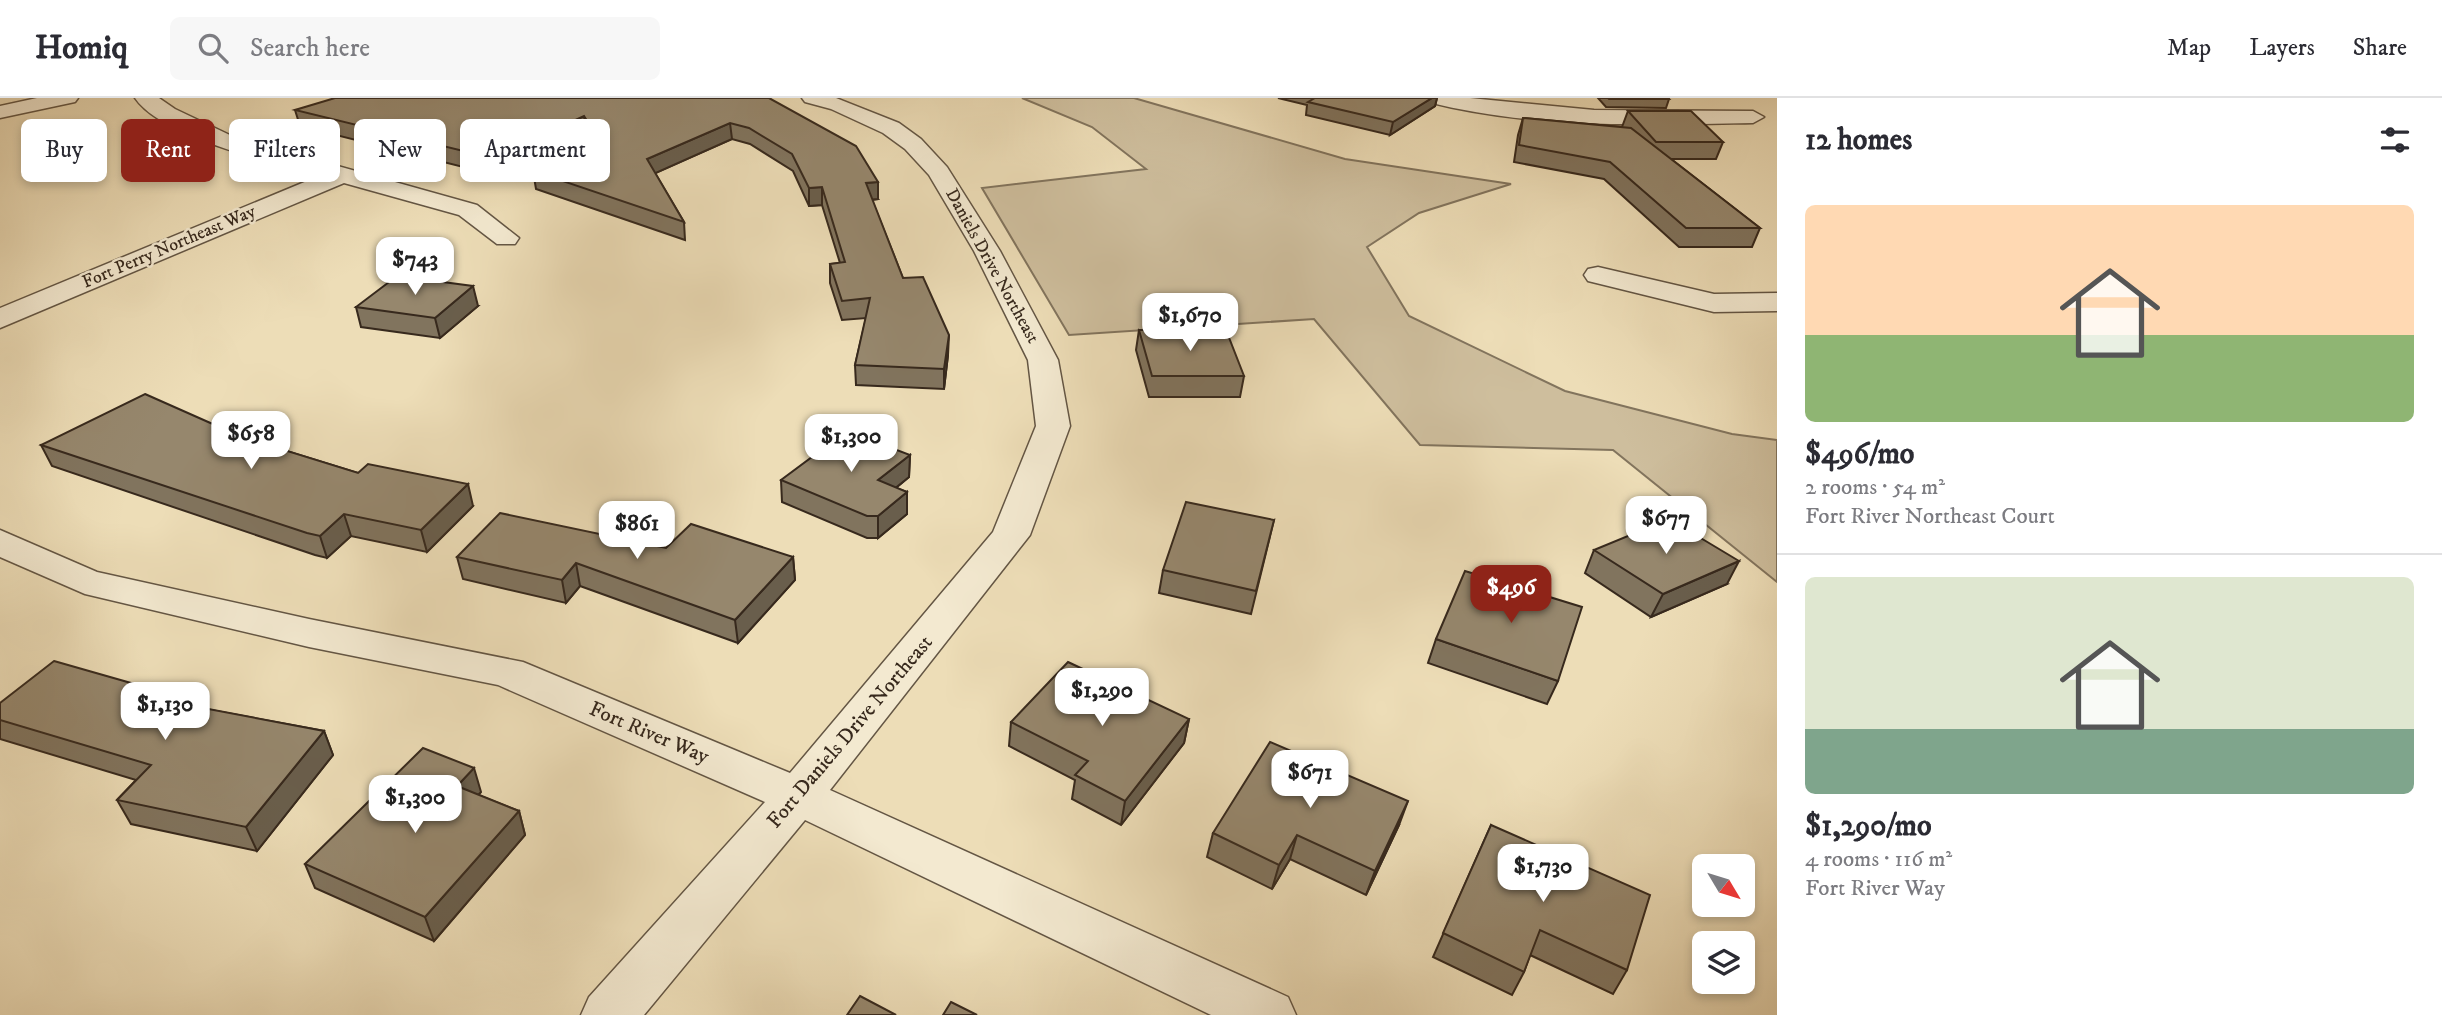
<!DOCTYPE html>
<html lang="en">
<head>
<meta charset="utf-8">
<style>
	:root { --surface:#fff; --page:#f7f7f7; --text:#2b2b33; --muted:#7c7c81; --line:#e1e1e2; --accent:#8f2418 }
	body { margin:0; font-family:"IM FELL DW Pica",serif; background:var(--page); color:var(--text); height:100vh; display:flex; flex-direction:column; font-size:26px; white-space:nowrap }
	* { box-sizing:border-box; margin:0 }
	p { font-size:23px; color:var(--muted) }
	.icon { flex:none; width:38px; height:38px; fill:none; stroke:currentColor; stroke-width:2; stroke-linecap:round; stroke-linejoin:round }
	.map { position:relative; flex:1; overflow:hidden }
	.details { display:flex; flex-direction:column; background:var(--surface); width:665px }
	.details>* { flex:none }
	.top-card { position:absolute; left:21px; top:21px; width:665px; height:63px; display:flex; gap:14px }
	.needle { width:46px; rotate:128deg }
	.buttons { position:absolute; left:1692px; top:756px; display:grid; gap:14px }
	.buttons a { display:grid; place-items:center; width:63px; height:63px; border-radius:10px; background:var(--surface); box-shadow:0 4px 10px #0003; font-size:35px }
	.price { position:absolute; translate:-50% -60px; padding:0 16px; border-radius:14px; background:#fff; color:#222; font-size:23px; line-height:46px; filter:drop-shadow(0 2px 4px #0008) }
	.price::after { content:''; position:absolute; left:50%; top:42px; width:21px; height:16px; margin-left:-10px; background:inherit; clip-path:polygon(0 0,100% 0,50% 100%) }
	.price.selected { background:var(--accent); color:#fff }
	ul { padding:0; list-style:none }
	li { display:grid; align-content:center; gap:14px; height:371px; padding:0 28px }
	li+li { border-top:2px solid var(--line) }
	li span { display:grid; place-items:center; height:217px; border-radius:10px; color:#555 }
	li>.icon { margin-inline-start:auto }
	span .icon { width:126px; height:126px; fill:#fffc; stroke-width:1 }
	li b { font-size:30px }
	h2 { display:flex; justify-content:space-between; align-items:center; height:84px; padding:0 28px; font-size:30px }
	.pill { padding:0 24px; border-radius:10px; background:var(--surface); box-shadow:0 4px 10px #0003; font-size:24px; line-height:63px }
	.pill.selected { background:var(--accent); color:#fff }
	header { display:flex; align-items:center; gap:42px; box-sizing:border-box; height:98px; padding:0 35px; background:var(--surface); border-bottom:2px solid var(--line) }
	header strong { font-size:33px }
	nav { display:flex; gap:38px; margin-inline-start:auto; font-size:24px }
	.search { width:490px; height:63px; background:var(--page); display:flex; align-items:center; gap:18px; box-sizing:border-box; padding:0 24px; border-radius:10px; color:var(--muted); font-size:26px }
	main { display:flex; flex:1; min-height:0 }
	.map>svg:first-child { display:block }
	.green { fill:#cebe9d; stroke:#82745d; stroke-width:2 }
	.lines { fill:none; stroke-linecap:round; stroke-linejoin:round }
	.minor-casing { stroke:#645644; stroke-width:3 }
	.minor { fill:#f3e9d0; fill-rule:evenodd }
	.wall { fill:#81745e; stroke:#37291d; stroke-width:2 }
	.shaded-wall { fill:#695e4c; stroke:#37291d; stroke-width:2 }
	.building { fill:#96876d; stroke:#37291d; stroke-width:2 }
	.labels { text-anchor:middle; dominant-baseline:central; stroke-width:5; stroke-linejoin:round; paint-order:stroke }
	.far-street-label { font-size:18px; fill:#37291d; stroke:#f3e9d0 }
	.street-label { font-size:21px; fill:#37291d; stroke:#f3e9d0 }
</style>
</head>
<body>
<header>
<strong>Homiq</strong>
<div class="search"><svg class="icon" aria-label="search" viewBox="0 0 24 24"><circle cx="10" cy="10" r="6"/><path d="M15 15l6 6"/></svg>Search here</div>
<nav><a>Map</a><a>Layers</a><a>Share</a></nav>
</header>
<main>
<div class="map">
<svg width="1777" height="917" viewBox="0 0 1777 917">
	<rect width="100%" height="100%" fill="#edddb7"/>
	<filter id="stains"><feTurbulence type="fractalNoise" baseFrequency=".00286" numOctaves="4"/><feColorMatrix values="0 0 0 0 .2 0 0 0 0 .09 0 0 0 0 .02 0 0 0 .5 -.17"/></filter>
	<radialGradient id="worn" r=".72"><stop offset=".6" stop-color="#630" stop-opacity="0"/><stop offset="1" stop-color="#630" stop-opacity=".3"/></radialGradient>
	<!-- green -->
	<path class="green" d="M1022,0h112l211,61 166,25 -92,29 -52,34 42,69 156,75 167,43 45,6v142l-164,-132 -193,-5 -106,-126 -245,16 -87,-147 164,-19 -54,-42z"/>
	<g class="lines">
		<!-- minor casing -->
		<g class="minor-casing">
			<g id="minor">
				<path d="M37,0h41l-3,4 -75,16v-12z"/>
				<path d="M135,0h24l16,11 59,28 243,68 42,33 -4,6h-18l-38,-29 -115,-32 -344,145v-20l319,-132c-46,-14 -157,-38 -184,-78z"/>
				<path d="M802,0h34l63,25 22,16 26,28 53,84 58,109 12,66 -40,109 -200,255 458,207 8,18h-85l-406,-195 -161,195h-63l8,-18 176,-195 -267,-117 -189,-38 -224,-53 -85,-37v-27l97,42 212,47 214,43 267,111 203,-241 43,-106 -8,-66 -54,-109 -45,-76 -24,-26 -22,-16 -52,-24 -26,-7z"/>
				<path d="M1425,0h45l124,12 159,1 11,6 -11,6c-108,2 -220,6 -325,-21z"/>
				<path d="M1598,169l116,27 63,-1v18l-63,1 -126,-31 -4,-6 4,-6z"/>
			</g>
		</g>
		<!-- minor -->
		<use href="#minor" class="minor"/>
	</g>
	<!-- wall -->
	<g class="wall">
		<path d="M769,0l109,101 -6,1 31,78 45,77 -4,34 -88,-4 -1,-20 11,-47 -24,2 -12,-37v-19l10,-1 -18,-58 -13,1 -16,-35 -43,-27 -18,-5 -77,34 29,49 1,18 -149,-51 -3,-18 47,-36 -85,40 -195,-49 -5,-16z"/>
		<path d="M1278,0h159l-2,8 -45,29 -84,-20 1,-10z"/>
		<path d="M1598,0h70l1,1 -3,9 -60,-1z"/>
		<path d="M1628,13l95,31 -7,17h-45l89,69 -8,19h-73l-75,-68 -90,-17 4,-27 5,-17 99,9z"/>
		<path d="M478,208l-38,32 -79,-11 -5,-20z"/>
		<path d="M1139,232l105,46 -4,21h-91l-13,-47z"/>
		<path d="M242,339l116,36 115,33 -46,46 -76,-16 -24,22 -12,-3 -263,-89 -11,-21z"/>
		<path d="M910,357l-1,22 -13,11 11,4v22l-29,24h-11l-85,-36 -1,-22z"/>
		<path d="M1274,422l-23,94 -92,-21 4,-23z"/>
		<path d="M666,450l127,9 2,23 -57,63 -158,-57 -14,17 -103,-24 -6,-22z"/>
		<path d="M1594,452l133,34 -76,33 -66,-44z"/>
		<path d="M1436,541l122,42 -11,23 -119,-41z"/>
		<path d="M163,603l161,30 9,24 -76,96 -126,-27 -14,-24 19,-20 -136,-41v-36z"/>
		<path d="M1189,621l-5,24 -63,82 -49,-26 3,-19 -66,-34 2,-24z"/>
		<path d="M481,694l-3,3 41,16 6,24 -91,106 -119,-53 -10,-24z"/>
		<path d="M1399,727l-33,70 -76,-36 -18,30 -65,-32 6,-24z"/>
		<path d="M1491,727l136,145 -14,24 -83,-39 -6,17 -12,23 -79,-38z"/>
	</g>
	<!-- shaded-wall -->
	<g class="shaded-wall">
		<path d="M1432,0h5l-2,8 -45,29 3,-13z"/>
		<path d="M584,18l3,16 -92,43 -3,-17z"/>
		<path d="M730,25l2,16 -83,37 -2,-17z"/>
		<path d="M878,84v17l-12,1v-17z"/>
		<path d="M822,89v18l-13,1v-18z"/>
		<path d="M473,188l5,20 -38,32 -5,-20z"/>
		<path d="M949,237l-1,20 -4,34v-20z"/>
		<path d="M910,357l-1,22 -31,25v-22z"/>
		<path d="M468,386l5,22 -46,46 -6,-22z"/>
		<path d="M907,394v22l-29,24v-22z"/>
		<path d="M344,416l7,22 -24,22 -7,-22z"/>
		<path d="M793,459l2,23 -57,63 -3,-23z"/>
		<path d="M1739,463l-12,23 -76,33 12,-23z"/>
		<path d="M576,465l4,23 -14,17 -4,-23z"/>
		<path d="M159,593l11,23 -20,-16z"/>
		<path d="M1189,621l-5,24 -63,82 4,-24z"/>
		<path d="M324,633l9,24 -76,96 -11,-24z"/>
		<path d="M474,670l7,24 -17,18 -7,-24z"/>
		<path d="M1408,703l-9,24 -33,70 9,-24z"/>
		<path d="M519,713l6,24 -91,106 -9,-24z"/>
		<path d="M1297,737l-7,24 -18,30 7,-24z"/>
	</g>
	<!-- building -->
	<g class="building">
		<path d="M335,0h434l87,48 22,36 -12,1 37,95 20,-1 26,58 -5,34 -89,-4 15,-67 -28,3 -12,-37 15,-2 -23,-75 -13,1 -17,-34 -43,-26 -19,-5 -83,36 37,63 -151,-51 58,-44 -7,-11 -92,42 -197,-48z"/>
		<path d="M1315,0h117l-39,24 -85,-20z"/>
		<path d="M1608,0h60l1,1h-60z"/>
		<path d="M1628,13h63l32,31h-67z"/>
		<path d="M1523,20l108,10 129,100h-74l-76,-66 -91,-17z"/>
		<path d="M397,178l76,10 -38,32 -79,-11z"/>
		<path d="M1139,232h87l18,46h-92z"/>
		<path d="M145,296l97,43 116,36 10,-9 100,20 -47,46 -77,-16 -24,22 -13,-3 -266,-88z"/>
		<path d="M847,333l63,24 -32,25 29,12 -29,24h-11l-86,-36z"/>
		<path d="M1186,404l88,18 -18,71 -93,-21z"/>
		<path d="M500,415l166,35 25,-24 102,33 -58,63 -159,-57 -14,17 -105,-23z"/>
		<path d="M1669,421l70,42 -76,33 -69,-44z"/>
		<path d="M1465,473l117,36 -24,74 -122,-42z"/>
		<path d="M54,563l105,30 -9,7 174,33 -78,96 -129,-27 34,-35 -151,-45v-17z"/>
		<path d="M1068,564l121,57 -64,82 -50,-26 13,-14 -77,-39z"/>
		<path d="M1270,644l138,59 -33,70 -78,-36 -18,30 -66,-32z"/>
		<path d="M423,650l51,20 -17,18 62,25 -94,106 -120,-53z"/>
		<path d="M1491,727l159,70 -23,75 -87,-40 -16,42 -81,-39z"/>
		<path d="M860,898l36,19h-49z"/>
		<path d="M951,904l26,13h-34z"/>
	</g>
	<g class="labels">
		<!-- far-street labels -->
		<g class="far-street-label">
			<text transform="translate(169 149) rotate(-23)">Fort Perry Northeast Way</text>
			<text transform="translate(992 168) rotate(61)">Daniels Drive Northeast</text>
		</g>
		<!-- street labels -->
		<g class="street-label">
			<text transform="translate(850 634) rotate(-50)">Fort Daniels Drive Northeast</text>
			<text transform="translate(649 635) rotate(23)">Fort River Way</text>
		</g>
	</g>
	<rect width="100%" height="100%" filter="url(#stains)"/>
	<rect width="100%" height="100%" fill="url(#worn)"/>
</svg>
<div class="buttons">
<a><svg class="needle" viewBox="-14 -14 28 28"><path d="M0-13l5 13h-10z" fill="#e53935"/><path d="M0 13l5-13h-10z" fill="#7c7c81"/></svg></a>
<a><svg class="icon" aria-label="layers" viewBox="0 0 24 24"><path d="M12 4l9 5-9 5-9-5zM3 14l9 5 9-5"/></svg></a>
</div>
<b class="price" style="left:415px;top:199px">$743</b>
<b class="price" style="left:1190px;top:255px">$1,670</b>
<b class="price" style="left:251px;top:373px">$658</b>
<b class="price" style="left:851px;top:376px">$1,300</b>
<b class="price" style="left:1666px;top:458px">$677</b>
<b class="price" style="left:637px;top:463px">$861</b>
<b class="price selected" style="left:1511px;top:527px">$496</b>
<b class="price" style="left:1102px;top:630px">$1,290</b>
<b class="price" style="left:165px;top:644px">$1,130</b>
<b class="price" style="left:1310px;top:712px">$671</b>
<b class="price" style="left:415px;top:737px">$1,300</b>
<b class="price" style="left:1543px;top:806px">$1,730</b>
<div class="top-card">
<a class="pill">Buy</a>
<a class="pill selected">Rent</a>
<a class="pill">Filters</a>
<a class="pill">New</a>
<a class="pill">Apartment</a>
</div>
</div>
<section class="details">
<h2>12 homes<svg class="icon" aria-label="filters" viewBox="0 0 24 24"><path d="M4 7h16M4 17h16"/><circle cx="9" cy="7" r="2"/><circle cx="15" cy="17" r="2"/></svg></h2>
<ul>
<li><span style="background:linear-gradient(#ffd9b3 60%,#8fb573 0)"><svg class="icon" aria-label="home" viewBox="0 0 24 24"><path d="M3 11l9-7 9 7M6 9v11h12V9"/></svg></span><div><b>$496/mo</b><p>2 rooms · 54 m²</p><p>Fort River Northeast Court</p></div></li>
<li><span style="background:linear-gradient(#dfe7d0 70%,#7fa58c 0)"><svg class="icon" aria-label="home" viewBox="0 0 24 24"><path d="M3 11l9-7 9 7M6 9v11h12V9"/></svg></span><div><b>$1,290/mo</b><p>4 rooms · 116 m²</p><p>Fort River Way</p></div></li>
</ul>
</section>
</main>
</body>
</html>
